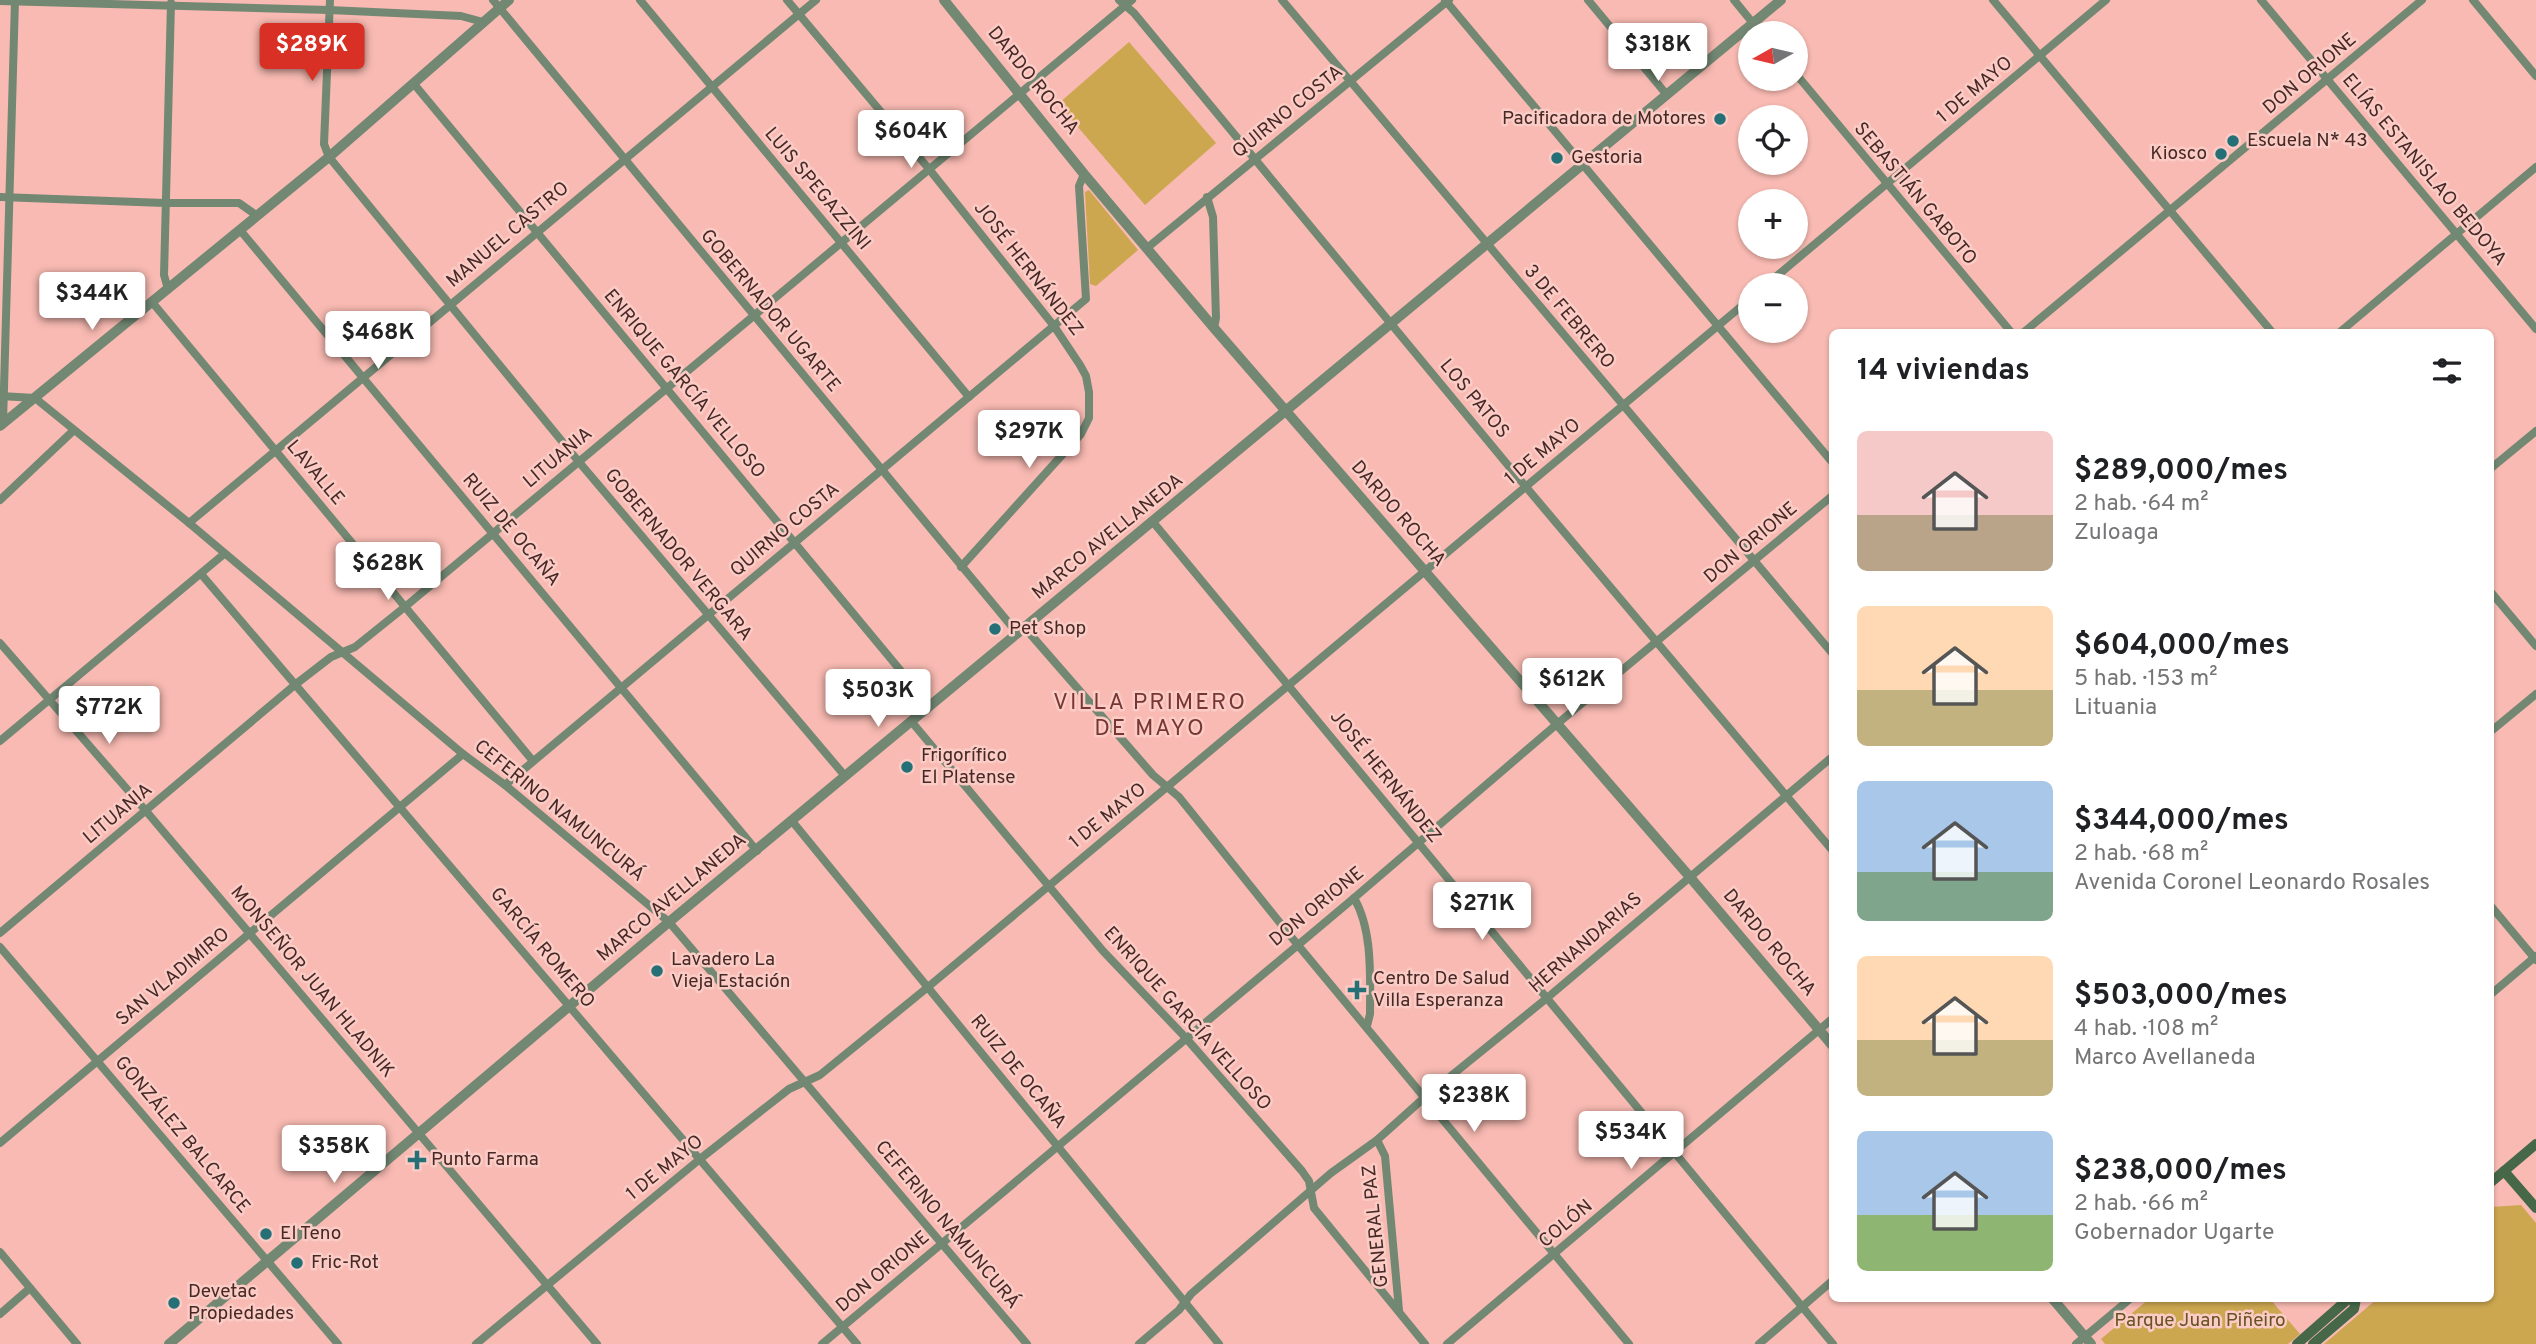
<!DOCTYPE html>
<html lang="es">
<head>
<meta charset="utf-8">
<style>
	:root { --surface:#fff; --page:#f6f6f6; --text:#202124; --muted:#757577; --accent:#d93025 }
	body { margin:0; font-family:Overpass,sans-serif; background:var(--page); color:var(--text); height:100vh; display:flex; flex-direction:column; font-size:26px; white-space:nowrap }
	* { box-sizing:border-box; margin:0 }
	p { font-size:23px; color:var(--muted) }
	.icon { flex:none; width:38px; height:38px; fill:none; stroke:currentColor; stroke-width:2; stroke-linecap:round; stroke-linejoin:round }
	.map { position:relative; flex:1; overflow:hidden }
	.drawer { position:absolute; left:1829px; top:329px; width:665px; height:973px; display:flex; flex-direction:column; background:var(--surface); border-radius:10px; box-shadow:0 2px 5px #0004 }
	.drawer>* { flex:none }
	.needle { width:46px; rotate:262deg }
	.fabs { position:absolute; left:1738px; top:21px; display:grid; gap:14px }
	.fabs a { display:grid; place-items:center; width:70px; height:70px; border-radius:50%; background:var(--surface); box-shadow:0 2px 5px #0004; font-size:35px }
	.price { position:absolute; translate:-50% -60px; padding:0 16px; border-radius:7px; background:#fff; color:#222; font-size:23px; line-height:46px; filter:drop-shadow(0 2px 4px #0008) }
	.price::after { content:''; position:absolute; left:50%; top:42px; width:21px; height:16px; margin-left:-10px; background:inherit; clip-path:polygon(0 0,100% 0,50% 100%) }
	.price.current { background:var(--accent); color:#fff }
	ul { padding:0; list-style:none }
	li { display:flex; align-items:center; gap:21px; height:175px; padding:0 28px }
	li span { display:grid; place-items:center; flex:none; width:196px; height:140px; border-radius:10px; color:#555 }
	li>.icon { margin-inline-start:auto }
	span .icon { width:84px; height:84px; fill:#fffc; stroke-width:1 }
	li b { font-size:30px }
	h2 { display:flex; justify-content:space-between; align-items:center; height:84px; padding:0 28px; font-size:30px }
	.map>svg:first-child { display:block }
	.green { fill:#cca750 }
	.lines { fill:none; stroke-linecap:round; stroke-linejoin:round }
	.minor { stroke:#728873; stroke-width:8 }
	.tertiary { stroke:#728873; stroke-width:10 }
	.secondary { stroke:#466849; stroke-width:10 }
	.poi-dot { fill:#256f77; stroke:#fbcbc5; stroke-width:2.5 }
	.labels { text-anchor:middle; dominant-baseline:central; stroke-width:5; stroke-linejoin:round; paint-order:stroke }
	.street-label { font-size:19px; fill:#462825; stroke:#fbcbc5 }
	.poi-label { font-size:19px; fill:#462825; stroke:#fbcbc5; text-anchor:start }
	.park-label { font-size:19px; fill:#675322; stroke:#fbcbc5 }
	.quarter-label { font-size:23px; letter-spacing:2px; fill:#773631; stroke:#fbcbc5 }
</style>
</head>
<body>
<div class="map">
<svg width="2536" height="1344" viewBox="0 0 2536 1344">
	<rect width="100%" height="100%" fill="#f8bab2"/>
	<!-- green -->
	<g class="green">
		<path d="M1129,42l87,101 -71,62 -87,-101z"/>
		<path d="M1089,190l49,60 -42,36 -6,-2 -5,-92z"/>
		<path d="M2521,1205l15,18v121h-212l53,-45 113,-1v-91z"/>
		<path d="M2149,1299h121l30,35 -12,10h-183l-4,-5z"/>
	</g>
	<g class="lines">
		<!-- minor -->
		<g class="minor">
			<path d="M330,0l-6,144 5,13 250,305 266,314"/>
			<path d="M493,0l525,634"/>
			<path d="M640,0l329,397"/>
			<path d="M787,0l142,169 125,157 26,39 6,11 3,16v26l-8,16 -120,133"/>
			<path d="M1119,0l15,13 392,474 306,363"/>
			<path d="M1282,0l550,653"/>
			<path d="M1445,0l387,462"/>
			<path d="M1588,0l79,95"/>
			<path d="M1734,0l27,33"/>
			<path d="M1993,0l279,332"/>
			<path d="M2261,0l275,329"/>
			<path d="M2473,0l63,76"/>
			<path d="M0,1l329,9 132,6 22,6"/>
			<path d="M1796,74l215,258"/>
			<path d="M414,84l516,622"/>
			<path d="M0,197l165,6h74l17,12"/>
			<path d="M1207,197l6,20 3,101 -2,10"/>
			<path d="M240,230l517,621"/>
			<path d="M1147,248l302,-248"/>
			<path d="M1766,285l340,-285"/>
			<path d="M168,289l-4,-14 7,-272"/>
			<path d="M152,302l381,459"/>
			<path d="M2024,332l398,-332"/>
			<path d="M2340,332l196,-165"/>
			<path d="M0,396l35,2 154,125 274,231 42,31 164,137 358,422"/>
			<path d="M3,423l12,-423"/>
			<path d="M2490,469l46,-38"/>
			<path d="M0,500l73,-69"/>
			<path d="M1153,522l680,822"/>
			<path d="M189,523l627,-523"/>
			<path d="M201,574l656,770"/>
			<path d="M2490,591l46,55"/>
			<path d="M1025,628l128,147 26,22 118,147 332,400"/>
			<path d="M0,643l146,168 451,533"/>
			<path d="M911,721l192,230 82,86 117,134 7,10 5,27 111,136"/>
			<path d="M2490,732l46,-38"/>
			<path d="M0,741l224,-187"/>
			<path d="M505,785l581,-486 -7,-113 5,-12"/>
			<path d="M792,821l427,523"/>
			<path d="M1354,898c19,32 16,80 16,116l-3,12"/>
			<path d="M2490,905l46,55"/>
			<path d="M0,933l296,-249 35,-27 24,-10 51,-41 726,-606"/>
			<path d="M0,947l338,397"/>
			<path d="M2490,995l46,-39"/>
			<path d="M1377,1140l8,16 14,154"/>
			<path d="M0,1143l463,-389"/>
			<path d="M0,1252l77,92"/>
			<path d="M0,1314l30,-26"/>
			<path d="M476,1344l224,-185 89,-70 31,-14 108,-88 822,-688"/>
			<path d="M822,1344l532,-446 203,-174 275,-228"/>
			<path d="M1139,1344l40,-34 12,-16 140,-121 46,-33 48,-43 122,-99 285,-241"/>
			<path d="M1447,1344l385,-325"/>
			<path d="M1759,1344l73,-63"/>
			<path d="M2076,1344l55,-46"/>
		</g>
		<!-- tertiary -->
		<g class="tertiary">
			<path d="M944,0l140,174 130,154 475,548 143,169"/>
			<path d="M0,426l329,-269 180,-157"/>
			<path d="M2052,1298l39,46"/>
			<path d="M169,1344l500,-422 1112,-922"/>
		</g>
		<!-- secondary -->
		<g class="secondary">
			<path d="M2504,1171l32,37"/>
			<path d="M2490,1183l46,-39"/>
			<path d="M2297,1344l50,-44 10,-2"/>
			<path d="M2313,1344l41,-35 2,-10"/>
		</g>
	</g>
	<!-- markers -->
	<g class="poi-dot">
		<circle cx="1720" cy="119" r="7"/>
		<circle cx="2233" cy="141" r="7"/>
		<circle cx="2221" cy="154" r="7"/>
		<circle cx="1557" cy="158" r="7"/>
		<circle cx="995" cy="629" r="7"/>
		<circle cx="907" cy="767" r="7"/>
		<circle cx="657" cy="971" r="7"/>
		<path d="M1353.5 979.5h7v7h7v7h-7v7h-7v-7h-7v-7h7z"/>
		<path d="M413.5 1149.5h7v7h7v7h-7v7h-7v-7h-7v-7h7z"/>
		<circle cx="266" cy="1234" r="7"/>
		<circle cx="297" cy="1263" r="7"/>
		<circle cx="174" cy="1303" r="7"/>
	</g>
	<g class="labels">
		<!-- street labels -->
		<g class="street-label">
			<text transform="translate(2310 74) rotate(-40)">DON ORIONE</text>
			<text transform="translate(1033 81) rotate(51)">DARDO ROCHA</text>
			<text transform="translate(1975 90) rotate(-40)">1 DE MAYO</text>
			<text transform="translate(1288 112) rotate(-39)">QUIRNO COSTA</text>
			<text transform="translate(2424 170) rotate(50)">ELÍAS ESTANISLAO BEDOYA</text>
			<text transform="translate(817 189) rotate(50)">LUIS SPEGAZZINI</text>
			<text transform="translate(1915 194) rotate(50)">SEBASTIÁN GABOTO</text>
			<text transform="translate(508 235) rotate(-40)">MANUEL CASTRO</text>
			<text transform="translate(1028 269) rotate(52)">JOSÉ HERNÁNDEZ</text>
			<text transform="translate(770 311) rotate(50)">GOBERNADOR UGARTE</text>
			<text transform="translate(1569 317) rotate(50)">3 DE FEBRERO</text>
			<text transform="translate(684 384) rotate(50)">ENRIQUE GARCÍA VELLOSO</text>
			<text transform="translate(1474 399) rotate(50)">LOS PATOS</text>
			<text transform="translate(1543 452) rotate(-40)">1 DE MAYO</text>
			<text transform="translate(558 458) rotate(-40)">LITUANIA</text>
			<text transform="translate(315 473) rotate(50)">LAVALLE</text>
			<text transform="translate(1398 514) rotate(49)">DARDO ROCHA</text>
			<text transform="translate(511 530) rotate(50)">RUIZ DE OCAÑA</text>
			<text transform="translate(785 530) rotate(-40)">QUIRNO COSTA</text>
			<text transform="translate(1108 537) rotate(-39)">MARCO AVELLANEDA</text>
			<text transform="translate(1751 543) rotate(-40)">DON ORIONE</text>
			<text transform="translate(678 555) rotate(50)">GOBERNADOR VERGARA</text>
			<text transform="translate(1385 777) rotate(51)">JOSÉ HERNÁNDEZ</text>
			<text transform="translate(559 811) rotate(39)">CEFERINO NAMUNCURÁ</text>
			<text transform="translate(118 814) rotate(-40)">LITUANIA</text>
			<text transform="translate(1108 816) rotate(-39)">1 DE MAYO</text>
			<text transform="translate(672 898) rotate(-40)">MARCO AVELLANEDA</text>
			<text transform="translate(1317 907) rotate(-39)">DON ORIONE</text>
			<text transform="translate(1586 943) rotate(-41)">HERNANDARIAS</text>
			<text transform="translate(1769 943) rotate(50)">DARDO ROCHA</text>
			<text transform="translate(542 948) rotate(50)">GARCÍA ROMERO</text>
			<text transform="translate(173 977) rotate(-40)">SAN VLADIMIRO</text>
			<text transform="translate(312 982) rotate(50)">MONSEÑOR JUAN HLADNIK</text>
			<text transform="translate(1187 1019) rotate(48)">ENRIQUE GARCÍA VELLOSO</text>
			<text transform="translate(1018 1072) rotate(51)">RUIZ DE OCAÑA</text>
			<text transform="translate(182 1135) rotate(50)">GONZÁLEZ BALCARCE</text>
			<text transform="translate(665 1168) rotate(-39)">1 DE MAYO</text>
			<text transform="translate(1566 1224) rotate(-40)">COLÓN</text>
			<text transform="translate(947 1225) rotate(50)">CEFERINO NAMUNCURÁ</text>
			<text transform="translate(1376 1226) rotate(-96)">GENERAL PAZ</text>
			<text transform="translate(883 1272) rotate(-40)">DON ORIONE</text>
		</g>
		<!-- poi labels -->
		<g class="poi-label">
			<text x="1706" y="119" text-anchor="end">Pacificadora de Motores</text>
			<text x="2247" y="141">Escuela N* 43</text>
			<text x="2207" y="154" text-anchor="end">Kiosco</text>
			<text x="1571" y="158">Gestoria</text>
			<text x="1009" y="629">Pet Shop</text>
			<text x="921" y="756">Frigorífico<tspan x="921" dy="22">El Platense</tspan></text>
			<text x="671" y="960">Lavadero La<tspan x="671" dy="22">Vieja Estación</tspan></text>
			<text x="1373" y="979">Centro De Salud<tspan x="1373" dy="22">Villa Esperanza</tspan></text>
			<text x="431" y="1160">Punto Farma</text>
			<text x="280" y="1234">El Teno</text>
			<text x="311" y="1263">Fric-Rot</text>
			<text x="188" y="1292">Devetac<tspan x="188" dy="22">Propiedades</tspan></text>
		</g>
		<!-- park labels -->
		<g class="park-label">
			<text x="2200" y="1321">Parque Juan Piñeiro</text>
		</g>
		<!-- quarter labels -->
		<g class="quarter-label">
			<text x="1150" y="703">VILLA PRIMERO<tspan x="1150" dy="26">DE MAYO</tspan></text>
		</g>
	</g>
</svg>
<div class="fabs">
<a><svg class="needle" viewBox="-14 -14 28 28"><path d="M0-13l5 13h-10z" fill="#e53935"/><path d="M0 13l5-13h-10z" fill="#757577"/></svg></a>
<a><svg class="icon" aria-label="locate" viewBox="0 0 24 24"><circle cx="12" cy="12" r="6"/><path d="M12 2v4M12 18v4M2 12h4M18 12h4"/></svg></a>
<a>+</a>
<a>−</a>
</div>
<b class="price current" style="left:312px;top:83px">$289K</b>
<b class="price" style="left:1658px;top:83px">$318K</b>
<b class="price" style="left:911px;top:170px">$604K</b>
<b class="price" style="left:92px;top:332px">$344K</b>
<b class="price" style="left:378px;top:371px">$468K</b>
<b class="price" style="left:1029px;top:470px">$297K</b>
<b class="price" style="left:388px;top:602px">$628K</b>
<b class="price" style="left:1572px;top:718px">$612K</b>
<b class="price" style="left:878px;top:729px">$503K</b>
<b class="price" style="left:109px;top:746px">$772K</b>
<b class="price" style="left:1482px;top:942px">$271K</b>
<b class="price" style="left:1474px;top:1134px">$238K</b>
<b class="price" style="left:1631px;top:1171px">$534K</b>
<b class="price" style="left:334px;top:1185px">$358K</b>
<section class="drawer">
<h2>14 viviendas<svg class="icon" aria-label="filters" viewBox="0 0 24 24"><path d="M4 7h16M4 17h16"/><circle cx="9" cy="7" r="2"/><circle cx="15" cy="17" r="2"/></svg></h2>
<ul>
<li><span style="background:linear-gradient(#f6c9c9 60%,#b9a48a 0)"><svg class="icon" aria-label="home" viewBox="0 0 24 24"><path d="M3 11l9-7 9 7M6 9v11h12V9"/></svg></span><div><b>$289,000/mes</b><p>2 hab. · 64 m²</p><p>Zuloaga</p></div></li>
<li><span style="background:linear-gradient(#ffd9b3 60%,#c2b280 0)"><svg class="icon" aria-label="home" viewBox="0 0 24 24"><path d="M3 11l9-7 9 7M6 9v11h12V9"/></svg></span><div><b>$604,000/mes</b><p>5 hab. · 153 m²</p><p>Lituania</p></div></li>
<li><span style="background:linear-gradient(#a9c7e8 65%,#7fa58c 0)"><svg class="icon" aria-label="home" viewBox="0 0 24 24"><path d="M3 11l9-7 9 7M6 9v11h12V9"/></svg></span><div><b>$344,000/mes</b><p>2 hab. · 68 m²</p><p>Avenida Coronel Leonardo Rosales</p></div></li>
<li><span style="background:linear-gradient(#ffd9b3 60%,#c2b280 0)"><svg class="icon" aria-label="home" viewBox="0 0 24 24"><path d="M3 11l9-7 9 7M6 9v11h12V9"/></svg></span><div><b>$503,000/mes</b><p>4 hab. · 108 m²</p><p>Marco Avellaneda</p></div></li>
<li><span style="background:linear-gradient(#a9c7e8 60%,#8fb573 0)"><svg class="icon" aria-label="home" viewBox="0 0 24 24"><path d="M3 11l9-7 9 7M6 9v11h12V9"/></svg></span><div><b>$238,000/mes</b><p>2 hab. · 66 m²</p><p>Gobernador Ugarte</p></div></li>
</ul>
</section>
</div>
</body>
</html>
